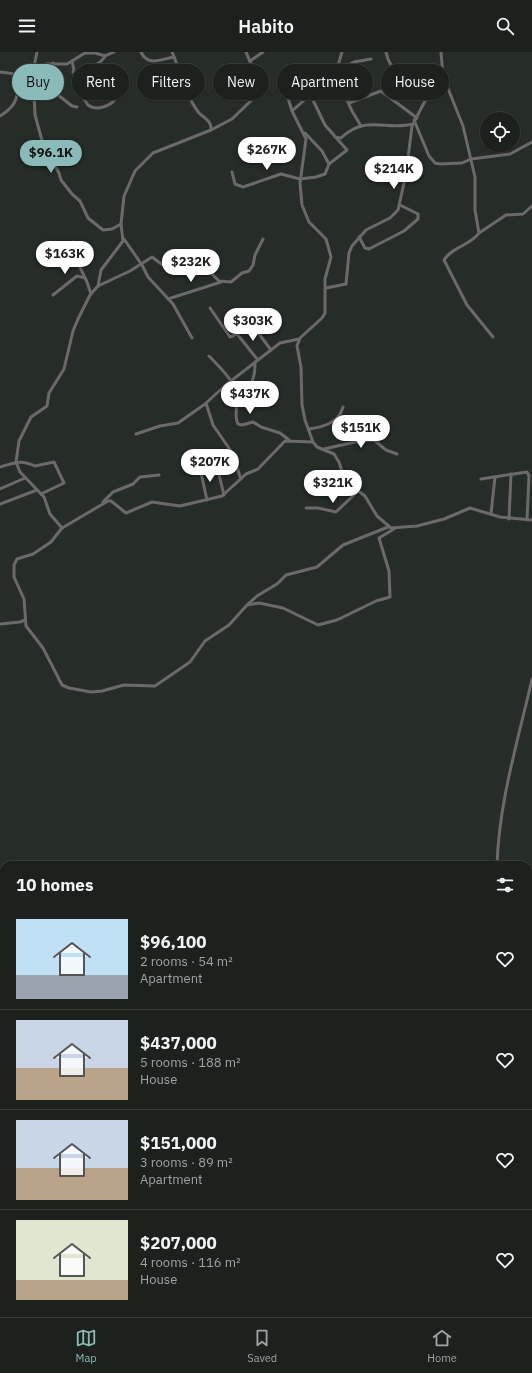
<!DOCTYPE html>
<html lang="en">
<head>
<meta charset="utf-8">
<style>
	:root { --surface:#1c211d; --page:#292e2a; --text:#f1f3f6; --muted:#a0a3a4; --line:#3a3e3b; --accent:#8bbbb9 }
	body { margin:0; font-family:"IBM Plex Sans",sans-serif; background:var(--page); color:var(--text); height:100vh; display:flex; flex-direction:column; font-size:15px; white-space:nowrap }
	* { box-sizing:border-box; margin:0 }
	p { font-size:13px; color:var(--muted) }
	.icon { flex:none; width:22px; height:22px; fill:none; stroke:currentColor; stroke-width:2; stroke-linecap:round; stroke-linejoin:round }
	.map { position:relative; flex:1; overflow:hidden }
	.details { position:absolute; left:0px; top:809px; width:532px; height:456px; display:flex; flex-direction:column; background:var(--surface); border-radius:12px 12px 0 0; box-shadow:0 1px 3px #0004,0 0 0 1px var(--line) }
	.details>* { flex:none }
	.guide { position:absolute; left:12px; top:12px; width:508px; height:36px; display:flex; gap:8px }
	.controls { position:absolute; left:480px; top:60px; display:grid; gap:8px }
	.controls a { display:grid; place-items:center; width:40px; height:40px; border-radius:50%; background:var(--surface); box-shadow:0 1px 3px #0004,0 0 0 1px var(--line); font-size:20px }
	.price { position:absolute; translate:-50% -34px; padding:0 9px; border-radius:14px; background:#fff; color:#222; font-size:13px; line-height:26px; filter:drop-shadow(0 1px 2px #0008) }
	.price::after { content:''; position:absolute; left:50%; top:24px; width:12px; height:9px; margin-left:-6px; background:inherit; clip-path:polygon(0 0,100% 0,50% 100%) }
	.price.on { background:var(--accent); color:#111 }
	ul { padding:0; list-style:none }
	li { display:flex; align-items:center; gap:12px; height:100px; padding:0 16px }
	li+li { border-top:1px solid var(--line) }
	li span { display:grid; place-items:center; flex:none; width:112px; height:80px; border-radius:0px; color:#555 }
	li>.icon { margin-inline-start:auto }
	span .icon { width:48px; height:48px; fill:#fffc; stroke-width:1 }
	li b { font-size:17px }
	h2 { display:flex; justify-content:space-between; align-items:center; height:48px; padding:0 16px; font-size:17px }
	.chip { padding:0 14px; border-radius:18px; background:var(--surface); box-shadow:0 1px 3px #0004,0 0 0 1px var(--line); font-size:14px; line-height:36px }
	.chip.on { background:var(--accent); color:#111 }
	header { display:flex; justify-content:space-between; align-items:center; height:52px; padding:0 16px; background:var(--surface); font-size:18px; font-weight:600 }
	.tabs { display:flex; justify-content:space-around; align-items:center; height:56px; border-top:1px solid var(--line); background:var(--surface); font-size:11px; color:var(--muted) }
	.tabs a { display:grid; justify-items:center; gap:2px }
	.tabs .on { color:var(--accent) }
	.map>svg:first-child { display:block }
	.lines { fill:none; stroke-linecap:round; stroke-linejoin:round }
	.street { stroke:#6c696b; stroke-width:3 }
</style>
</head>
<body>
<header><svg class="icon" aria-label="menu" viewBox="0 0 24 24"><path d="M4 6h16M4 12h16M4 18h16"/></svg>Habito<svg class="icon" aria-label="search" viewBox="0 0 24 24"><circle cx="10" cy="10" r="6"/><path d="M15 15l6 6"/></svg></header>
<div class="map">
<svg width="532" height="1265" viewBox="0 0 532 1265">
	<rect width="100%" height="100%" fill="#262c27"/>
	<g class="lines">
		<!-- street -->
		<g class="street">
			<path d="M37,0l-4,19 2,44 8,29 16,29 2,7 11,14 8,7 8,17 15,12 9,-1 9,-5"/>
			<path d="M141,0c7,15 20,7 33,5"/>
			<path d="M386,0c3,16 13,22 23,34 6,7 8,12 18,13"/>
			<path d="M441,0l2,24 20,50 12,51v33l4,23c-8,12 -27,14 -35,27l23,45 26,32"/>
			<path d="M72,9l6,29 10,15c8,6 19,2 26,-4"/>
			<path d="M250,9l13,-9"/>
			<path d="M53,11l4,31 15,12 5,1"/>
			<path d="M338,18l16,-8 17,-3"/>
			<path d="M0,20l23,3 23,-11h21l18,-11h10l10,3 9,-4"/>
			<path d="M73,20c10,-2 28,-7 32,-16"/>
			<path d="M335,22l17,37 9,15"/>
			<path d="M311,44l14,29 22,25 -18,14"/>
			<path d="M288,46l4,13 14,28 -6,44 2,22 7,17 17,17 5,18 -6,22v34l-3,5 -22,20 -3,8 4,21 1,38 3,15 8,22 4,5 17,7 5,8 6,19 20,15 12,20 14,12 26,-2 27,-7 26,-11 30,9 32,3"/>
			<path d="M391,46l19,-12"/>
			<path d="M349,51l32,-12 36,27"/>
			<path d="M292,59l44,-39 6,-20"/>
			<path d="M0,64c24,-15 12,-23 26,-41"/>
			<path d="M414,68l15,36 6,7 5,1 22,-1 9,-4 39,-5 22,-12"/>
			<path d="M211,78l21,-11 28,-27 1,-4 -15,-36"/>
			<path d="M335,85l6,1c25,-24 45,-7 72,-14"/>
			<path d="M232,120l3,12 8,3 38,-13 19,5 16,-2 9,-3 4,-10 -7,-13 -17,-18"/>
			<path d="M479,181l27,-18 17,-1 9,-8"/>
			<path d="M359,185l6,11 4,1 35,-18 14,-12v-5l-18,-9"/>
			<path d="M124,187l18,26 6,12 25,27 19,34"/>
			<path d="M73,190l3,17 11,23 4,12"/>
			<path d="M98,234l32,-15 22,-14 12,9 17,-3 13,4 10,-1 15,15 12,1 11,-9 7,-2 4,-6 2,-10 8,-16"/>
			<path d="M326,236l20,-4 3,-31 3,-7 14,-16 24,-12 8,-8 8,-36 6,-48 13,-25 8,-9 10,-16"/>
			<path d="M53,243l24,-19 8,2"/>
			<path d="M168,247l53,-17"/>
			<path d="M210,256l20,29 7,-3 12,-12"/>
			<path d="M243,260l28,38"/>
			<path d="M237,282l21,26"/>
			<path d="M209,304c8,8 26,26 28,37 2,10 -4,22 1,31l4,1 11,-3 8,5 19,6 9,7"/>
			<path d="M237,340c16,-5 18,-14 18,-30"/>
			<path d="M309,377c14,-2 30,-6 34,-22"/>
			<path d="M136,382l24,-8 18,-3 27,-19"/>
			<path d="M313,390l-28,-1 -27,28 -12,5 -24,22 -42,10 -28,-4 -26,11 -15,-12h-3l-46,27 -11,14 -18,12 -16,5 -3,6v12l10,22 2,27 17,22 19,37 7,3 22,4 11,-1 22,-6 31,1 35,-24 15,-21 24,-16 18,-20 12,-2 24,5 35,17 19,-5 39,-19 14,-4 -1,-26 -10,-33 15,-9"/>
			<path d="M324,397l31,-7 19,-2 12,10 11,4"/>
			<path d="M214,402l10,41"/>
			<path d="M0,415c15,-4 20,-8 35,-1l19,-4 10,21 -23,11"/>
			<path d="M241,427l-10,-28 -18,-26 -7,-22 21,-19 53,-41 19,-4"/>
			<path d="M481,427l46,-7 2,4 -2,44"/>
			<path d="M0,437l25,-11"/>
			<path d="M207,448l-6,-27 16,-5"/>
			<path d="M103,450l10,-10 20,-8 7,-7 19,-2"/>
			<path d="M0,452l37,-14"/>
			<path d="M306,456h12l18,4 22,-21"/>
			<path d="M491,462l4,-37"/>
			<path d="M509,467l2,-45"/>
			<path d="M62,476l-12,-14 -6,-17 -24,-25 -4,-10 3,-21 12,-24 16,-11 2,-13 15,-24 9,-38 5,-12 12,-24 8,-9 3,-16 22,-29 -2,-17 3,-28 11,-25 18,-18 58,-23c1,-9 -7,-12 -12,-17 -14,-18 -18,-41 -27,-61"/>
			<path d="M248,552l9,-8 20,-12 9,-9 31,-8 26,-22 45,-18"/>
			<path d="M0,572l20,-2 5,-2"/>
			<path d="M497,813c2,-64 21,-124 35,-186"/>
			<path d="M0,882l4,-2"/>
			<path d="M528,960l4,10"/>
		</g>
	</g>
</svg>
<div class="controls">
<a><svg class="icon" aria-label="locate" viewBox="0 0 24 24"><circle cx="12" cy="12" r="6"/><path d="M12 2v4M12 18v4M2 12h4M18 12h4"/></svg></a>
</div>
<b class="price" style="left:267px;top:119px">$267K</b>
<b class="price on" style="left:51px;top:122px">$96.1K</b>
<b class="price" style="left:394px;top:138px">$214K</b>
<b class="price" style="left:65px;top:223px">$163K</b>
<b class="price" style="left:191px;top:231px">$232K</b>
<b class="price" style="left:253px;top:290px">$303K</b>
<b class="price" style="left:250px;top:363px">$437K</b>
<b class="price" style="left:361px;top:397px">$151K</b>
<b class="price" style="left:210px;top:431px">$207K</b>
<b class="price" style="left:333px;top:452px">$321K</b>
<div class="guide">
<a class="chip on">Buy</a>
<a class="chip">Rent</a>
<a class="chip">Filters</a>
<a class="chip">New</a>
<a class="chip">Apartment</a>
<a class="chip">House</a>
</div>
<section class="details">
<h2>10 homes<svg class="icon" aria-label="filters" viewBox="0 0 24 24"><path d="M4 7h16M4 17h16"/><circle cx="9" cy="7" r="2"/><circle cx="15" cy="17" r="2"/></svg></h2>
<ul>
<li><span style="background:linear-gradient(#bfe0f5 70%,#9aa5b1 0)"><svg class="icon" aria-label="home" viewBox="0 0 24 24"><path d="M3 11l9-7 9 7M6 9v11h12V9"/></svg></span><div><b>$96,100</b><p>2 rooms · 54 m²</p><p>Apartment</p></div><svg class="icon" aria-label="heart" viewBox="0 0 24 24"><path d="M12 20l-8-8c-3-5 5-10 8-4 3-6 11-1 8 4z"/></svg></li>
<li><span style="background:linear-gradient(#c9d6e8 60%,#b9a48a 0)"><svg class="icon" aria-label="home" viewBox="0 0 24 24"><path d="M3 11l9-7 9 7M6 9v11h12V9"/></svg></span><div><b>$437,000</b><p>5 rooms · 188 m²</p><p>House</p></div><svg class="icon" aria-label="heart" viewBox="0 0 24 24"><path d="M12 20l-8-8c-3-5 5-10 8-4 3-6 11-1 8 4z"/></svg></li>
<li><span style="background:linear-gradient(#c9d6e8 60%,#b9a48a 0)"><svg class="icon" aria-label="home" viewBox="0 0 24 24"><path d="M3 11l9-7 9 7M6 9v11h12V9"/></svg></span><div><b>$151,000</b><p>3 rooms · 89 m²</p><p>Apartment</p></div><svg class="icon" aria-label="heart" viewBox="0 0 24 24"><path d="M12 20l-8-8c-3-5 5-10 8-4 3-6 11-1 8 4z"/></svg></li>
<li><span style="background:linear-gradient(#dfe7d0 75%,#b9a48a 0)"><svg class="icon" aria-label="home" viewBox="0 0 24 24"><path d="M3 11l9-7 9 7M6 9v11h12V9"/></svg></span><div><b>$207,000</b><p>4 rooms · 116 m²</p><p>House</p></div><svg class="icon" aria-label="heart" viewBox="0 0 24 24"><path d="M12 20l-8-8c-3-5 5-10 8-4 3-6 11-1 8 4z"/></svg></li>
</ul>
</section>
</div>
<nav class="tabs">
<a class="on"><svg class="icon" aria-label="map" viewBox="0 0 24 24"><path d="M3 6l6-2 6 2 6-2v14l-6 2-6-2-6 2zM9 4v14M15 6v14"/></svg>Map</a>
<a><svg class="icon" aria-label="saved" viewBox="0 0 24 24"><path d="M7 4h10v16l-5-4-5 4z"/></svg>Saved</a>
<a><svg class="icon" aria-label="home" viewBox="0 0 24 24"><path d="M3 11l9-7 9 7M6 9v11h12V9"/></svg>Home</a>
</nav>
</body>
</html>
